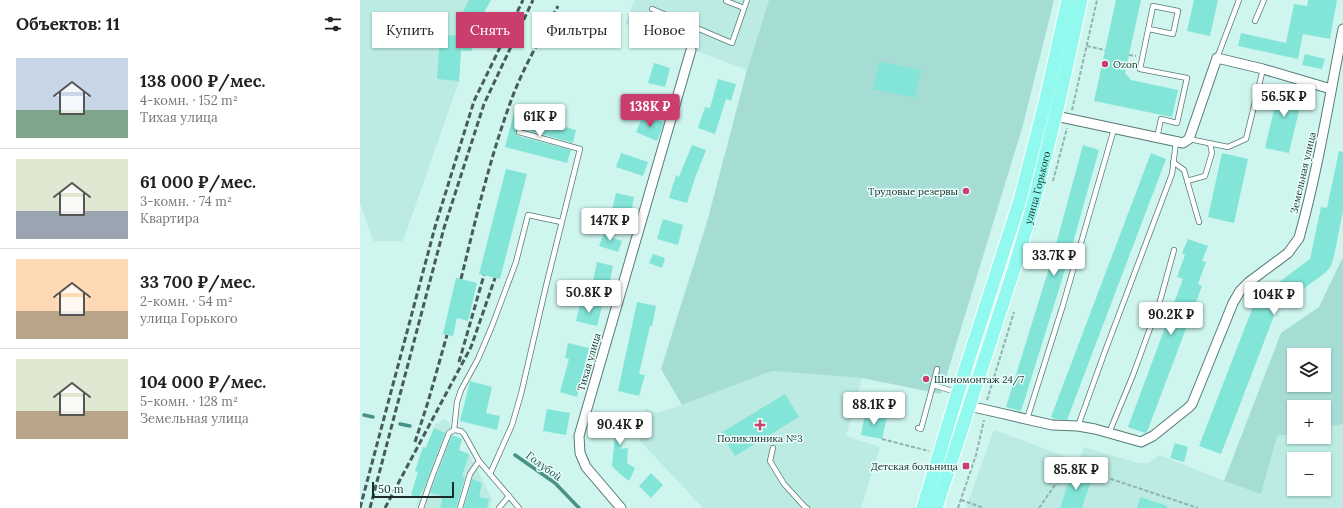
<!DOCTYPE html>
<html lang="ru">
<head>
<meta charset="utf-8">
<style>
	:root { --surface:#fff; --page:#f6f6f6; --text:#222; --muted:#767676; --line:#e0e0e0; --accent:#ca3e6d }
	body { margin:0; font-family:Lora,serif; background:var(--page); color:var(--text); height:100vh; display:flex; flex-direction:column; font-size:15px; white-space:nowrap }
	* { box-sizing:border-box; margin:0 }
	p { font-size:13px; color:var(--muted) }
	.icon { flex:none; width:22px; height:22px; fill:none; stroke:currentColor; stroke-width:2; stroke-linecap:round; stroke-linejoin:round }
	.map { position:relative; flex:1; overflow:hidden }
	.panel { display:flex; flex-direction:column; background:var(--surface); width:360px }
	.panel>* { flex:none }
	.guide { position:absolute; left:12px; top:12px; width:380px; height:36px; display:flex; gap:8px }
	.controls { position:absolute; left:927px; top:348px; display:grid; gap:8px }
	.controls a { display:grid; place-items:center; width:44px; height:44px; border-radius:0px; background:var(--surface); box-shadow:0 1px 3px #0004; font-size:20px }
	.scale { position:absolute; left:12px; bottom:10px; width:82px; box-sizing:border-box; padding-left:4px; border:2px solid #1d2c2a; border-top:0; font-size:11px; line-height:14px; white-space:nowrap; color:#1d2c2a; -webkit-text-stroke:3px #e8fffb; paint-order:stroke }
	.price { position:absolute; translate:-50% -34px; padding:0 9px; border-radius:4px; background:#fff; color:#222; font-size:13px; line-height:26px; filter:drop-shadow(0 1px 2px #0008) }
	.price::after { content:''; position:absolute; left:50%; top:24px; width:12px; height:9px; margin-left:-6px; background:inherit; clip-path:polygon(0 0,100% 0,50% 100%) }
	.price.current { background:var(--accent); color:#fff }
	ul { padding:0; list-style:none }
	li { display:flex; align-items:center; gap:12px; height:100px; padding:0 16px }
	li+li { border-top:1px solid var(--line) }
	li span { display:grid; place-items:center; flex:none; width:112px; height:80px; border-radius:0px; color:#555 }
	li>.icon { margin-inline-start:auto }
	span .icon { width:48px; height:48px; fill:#fffc; stroke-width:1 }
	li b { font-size:17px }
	h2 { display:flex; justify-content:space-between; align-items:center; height:48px; padding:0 16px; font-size:17px }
	.tag { padding:0 14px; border-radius:0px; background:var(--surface); box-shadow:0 1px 3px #0004; font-size:14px; line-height:36px }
	.tag.current { background:var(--accent); color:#fff }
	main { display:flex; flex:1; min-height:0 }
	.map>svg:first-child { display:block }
	.built { fill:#bbebe3; fill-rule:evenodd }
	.green { fill:#a5ddd4; fill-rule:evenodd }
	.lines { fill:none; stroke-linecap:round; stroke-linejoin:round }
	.stream { stroke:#489288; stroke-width:3.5 }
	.building { fill:#82e5d7 }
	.lane-casing { stroke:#577a75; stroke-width:6 }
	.street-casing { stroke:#577a75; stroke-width:11 }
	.primary-casing { stroke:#fff; stroke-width:15 }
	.path { stroke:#93b2ad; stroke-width:2; stroke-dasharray:4 2; stroke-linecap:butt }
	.lane { stroke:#fff; stroke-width:4.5 }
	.street { stroke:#fff; stroke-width:9 }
	.primary { stroke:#92f9ee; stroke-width:13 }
	.rail { stroke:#485c59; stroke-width:3; stroke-dasharray:6 3; stroke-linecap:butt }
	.poi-dot { fill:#ca3e6d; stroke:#e8fffb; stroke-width:1.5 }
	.labels { text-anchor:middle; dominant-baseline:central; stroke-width:3; stroke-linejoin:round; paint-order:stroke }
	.poi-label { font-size:10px; fill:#1d2c2a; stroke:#e8fffb; text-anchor:start }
	.street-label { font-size:10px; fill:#1d2c2a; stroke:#e8fffb }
	.water-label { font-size:11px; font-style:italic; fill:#23504a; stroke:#e8fffb }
</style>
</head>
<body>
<main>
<section class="panel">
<h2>Объектов: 11<svg class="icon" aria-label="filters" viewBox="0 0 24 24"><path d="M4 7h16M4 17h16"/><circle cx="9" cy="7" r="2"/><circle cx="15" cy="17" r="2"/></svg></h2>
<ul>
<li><span style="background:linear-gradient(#c9d6e8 65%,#7fa58c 0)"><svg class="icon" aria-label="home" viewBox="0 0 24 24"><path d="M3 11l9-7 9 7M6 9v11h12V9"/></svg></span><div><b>138 000 ₽/мес.</b><p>4-комн. · 152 m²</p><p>Тихая улица</p></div></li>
<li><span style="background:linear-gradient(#dfe7d0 65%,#9aa5b1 0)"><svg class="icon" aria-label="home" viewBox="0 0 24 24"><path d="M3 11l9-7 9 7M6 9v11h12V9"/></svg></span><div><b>61 000 ₽/мес.</b><p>3-комн. · 74 m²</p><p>Квартира</p></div></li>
<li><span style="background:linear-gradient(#ffd9b3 65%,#b9a48a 0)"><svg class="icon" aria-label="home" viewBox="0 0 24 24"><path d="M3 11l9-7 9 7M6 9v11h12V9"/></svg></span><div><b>33 700 ₽/мес.</b><p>2-комн. · 54 m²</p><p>улица Горького</p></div></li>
<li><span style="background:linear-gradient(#dfe7d0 65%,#b9a48a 0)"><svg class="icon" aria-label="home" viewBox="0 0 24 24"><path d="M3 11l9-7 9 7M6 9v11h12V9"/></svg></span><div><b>104 000 ₽/мес.</b><p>5-комн. · 128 m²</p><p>Земельная улица</p></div></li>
</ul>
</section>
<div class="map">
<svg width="983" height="508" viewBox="0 0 983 508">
	<rect width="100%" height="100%" fill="#cff5ef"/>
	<!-- built -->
	<g class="built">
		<path d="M0,0h131l-20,36 1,15h-11l-2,30 -56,160h-30l-13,-38z"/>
		<path d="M275,0h134l-22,70 -122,-46z"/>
		<path d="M412,371l90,7 -16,58 34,11 -19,61h-158l-63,-67 6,-32 11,4 25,-8z"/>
		<path d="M82,419l7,3 4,14 9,3 -3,11 10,4 23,45 -2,9h-74l2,-9 -7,-4 7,-23 -3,-1 8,-24h3l10,-24 3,1z"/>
		<path d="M983,424v84h-184l-19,-10 -3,10h-55l10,-30 -20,-7 -12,37h-94l28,-78 84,31 6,-14 54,16h10l11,-8 65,26 37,13 16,-59 17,-2v4h30v-10zM934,459h30v30h-30z"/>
	</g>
	<!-- green -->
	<g class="green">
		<path d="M409,0h285l-31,125 -82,269 -79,-16 -90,-7 -90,34 -21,-36 46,-147 40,-152z"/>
		<path d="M983,257v167l-19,3v-20h-30v26l-17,3 -16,58 -37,-13 57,-148 38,-26zM934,355h30v30h-30z"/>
	</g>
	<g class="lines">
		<!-- stream -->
		<g class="stream">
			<path d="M4,415l9,2"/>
			<path d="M40,424l10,2"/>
			<path d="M155,455l40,28 24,25"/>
		</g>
	</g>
	<!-- building -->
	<g class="building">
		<path d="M109,0h22l-15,27 -17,-8z"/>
		<path d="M756,0h25l-16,73 6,7 47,10 -6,27 -78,-16z"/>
		<path d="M834,0h24l-8,36 -23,-5z"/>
		<path d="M948,0h29l-7,39 -27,-5 -5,25 -60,-13 3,-13 45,10 8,-39 13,2z"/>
		<path d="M80,35l31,1 1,15 -11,-1 -2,31 -22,-2z"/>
		<path d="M945,54l20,5 -3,10 -20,-4z"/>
		<path d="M519,62l42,8 -6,28 -42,-9z"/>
		<path d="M294,63l16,5 -5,19 -17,-4z"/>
		<path d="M358,79l18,5 -5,17 -5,-2 -11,35 -17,-6 7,-21 5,1z"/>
		<path d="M920,84l24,5 -15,64 -24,-5z"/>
		<path d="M154,113l62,17 -3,13 -53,-15 -4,3v2l2,3 53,14 -4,13 -62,-16z"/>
		<path d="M284,114l20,9 -7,18 -21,-9z"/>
		<path d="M332,145l14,5 -11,28 -8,25 -18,-5 7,-23 3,2z"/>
		<path d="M723,145l16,5 -30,107 -48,154 -15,-4 48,-155z"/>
		<path d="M979,151l4,1v59l-9,45 -3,10 -6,7 -48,35 -56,146 -22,-8 57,-147 54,-40 11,-52 6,1z"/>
		<path d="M261,153l27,9 -5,14 -27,-9z"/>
		<path d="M791,153l15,6 -99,261 -11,-1 -5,-2z"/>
		<path d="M862,153l26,6 -14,64 -26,-6z"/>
		<path d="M146,169l21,5 -27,105 -21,-5z"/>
		<path d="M256,193l18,4 -3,16 -19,-3z"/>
		<path d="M303,219l20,6 -5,20 -21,-6z"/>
		<path d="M245,230l9,3 -1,5 9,3 -4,11 -19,-6z"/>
		<path d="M828,239l20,7 -6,15 4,1 -8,22 4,2 -55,146 -2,1 -17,-6 55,-148 -6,-2 8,-22 -3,-2z"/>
		<path d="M293,254l12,4 -3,10 -13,-5z"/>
		<path d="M237,262l16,4 -5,24 -16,-4z"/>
		<path d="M96,278l21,5 -9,38 -11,-3 -4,18 -10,-2z"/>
		<path d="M221,301l21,5 -5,20 -21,-5z"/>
		<path d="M277,302l19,4 -4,20h-2l-11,48 6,1 -6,21 -21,-5z"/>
		<path d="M208,343l21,5 -12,49 -17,-5 9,-33 -4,-1z"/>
		<path d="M561,374l10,2 -2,9 -9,-2z"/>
		<path d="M110,381l22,6 -6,26 14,3 -3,14 -37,-9z"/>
		<path d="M425,394l14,23 -64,39 -14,-23z"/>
		<path d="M187,409l23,4 -4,22 -23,-4z"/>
		<path d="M252,412l16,4 -7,33 7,-1 -1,15 8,5 -6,13 -9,-7 -8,-8 3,-31 -7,-1z"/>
		<path d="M505,413l22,4 -5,22 -21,-4z"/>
		<path d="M74,428l11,5 -22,58h-1l-3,6 -8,-2 7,-23 -3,-1 8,-24 3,1z"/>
		<path d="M92,435l10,4 -3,11 10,4 -7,22 3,1 -9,31h-16l3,-12 -13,-3z"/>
		<path d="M815,443l13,4 -4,15 -14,-4z"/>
		<path d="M712,471l20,7 -10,30h-22z"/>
		<path d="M291,473l12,12 -12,13 -12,-12z"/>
		<path d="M112,479l10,4 -3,14 10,2 -2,9h-23z"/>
		<path d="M780,497l27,9v2h-30z"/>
	</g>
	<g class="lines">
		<!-- lane casing -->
		<g class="lane-casing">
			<g id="lane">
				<path d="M366,0v1l18,7"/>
				<path d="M292,9l80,34 15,-43"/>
				<path d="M895,21l9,-21"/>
				<path d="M789,29l24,5 5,-23 -25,-5 -13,63 47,9 -10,45 -16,-4 -4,19"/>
				<path d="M857,58l22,-58"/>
				<path d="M829,139l39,8 18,-8 17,-70"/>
				<path d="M813,162l11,8 15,52"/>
				<path d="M827,181l18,-5 7,-23 -2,-10"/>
				<path d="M577,369l-4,16 23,7"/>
				<path d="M667,419l36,-114 51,-176"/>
				<path d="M718,426l26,-72 68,-180 4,-32"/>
				<path d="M558,428l3,1 12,-44"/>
				<path d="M94,430l3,-28 4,-12 17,-31 14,-33 24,-64 12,-47 33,7"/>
				<path d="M749,433l24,-58 27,-74 14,-51"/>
				<path d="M413,448l-3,13 14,23 21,23 2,1"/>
				<path d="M130,474l22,-49 9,-31 25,-108 34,-137 -61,-17"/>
				<path d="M61,508l11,-31 17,-44 5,-3 7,1 3,3 15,27 40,47"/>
				<path d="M100,508l10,-34 9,-13"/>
				<path d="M139,508l10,-12"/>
			</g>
		</g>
		<!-- street casing -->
		<g class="street-casing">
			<g id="street">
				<path d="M691,115l132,28 6,-4 28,-81 46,11 68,20"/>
				<path d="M609,406l83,19 26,1 17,3 46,13 12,-6 35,-28 4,-4 41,-101 7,-12 9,-9 39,-29 11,-15c19,-68 30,-139 44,-209"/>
				<path d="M261,508l-35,-41 -6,-14 -1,-17 112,-386"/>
			</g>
		</g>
		<!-- primary casing -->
		<g class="primary-casing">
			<g id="primary">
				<path d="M563,508l35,-116 62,-192 26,-101 22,-99"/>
				<path id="s1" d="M576,508l79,-242 20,-68 24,-97 22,-101"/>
			</g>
		</g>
		<!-- path -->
		<g class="path">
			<path d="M727,46l18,4"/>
			<path d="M769,55l7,1"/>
			<path d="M712,110l25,-110"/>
			<path d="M693,181l14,-53"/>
			<path d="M627,400l27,-88"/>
			<path d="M522,439l47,12"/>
			<path d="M601,500l23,8"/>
			<path d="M598,508l18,-53 8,-35"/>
			<path d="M679,508l30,-43 129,43"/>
		</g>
		<!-- lane -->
		<use href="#lane" class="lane"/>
		<!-- street -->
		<use href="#street" class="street"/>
		<!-- primary -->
		<use href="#primary" class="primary"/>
		<!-- rail -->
		<g class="rail">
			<path d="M101,279c15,-61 29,-122 51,-181 12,-32 30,-62 46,-92"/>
			<path d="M99,362l25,-87"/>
			<path d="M55,442l13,-40 19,-67"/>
			<path d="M0,508l75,-281 39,-126 49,-101"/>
			<path d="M10,508l74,-280 40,-124 49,-104"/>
			<path d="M25,508l86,-161 24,-69"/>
		</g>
	</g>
	<!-- markers -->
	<g class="poi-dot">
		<circle cx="745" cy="64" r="4"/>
		<circle cx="606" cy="191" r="4"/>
		<circle cx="566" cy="379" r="4"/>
		<path d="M398 419h4v4h4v4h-4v4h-4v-4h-4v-4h4z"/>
		<rect x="602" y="462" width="8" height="8" rx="2"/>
	</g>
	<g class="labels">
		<!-- poi labels -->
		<g class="poi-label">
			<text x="753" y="64">Ozon</text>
			<text x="598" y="191" text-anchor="end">Трудовые резервы</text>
			<text x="574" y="379">Шиномонтаж 24/7</text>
			<text x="400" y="438" text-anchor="middle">Поликлиника №3</text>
			<text x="598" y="466" text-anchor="end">Детская больница</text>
		</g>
		<!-- street labels -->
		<g class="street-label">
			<text transform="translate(943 173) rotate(-77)">Земельная улица</text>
			<text stroke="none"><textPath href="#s1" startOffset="336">улица Горького</textPath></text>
			<text transform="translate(229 362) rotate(-74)">Тихая улица</text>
		</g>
		<!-- water labels -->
		<g class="water-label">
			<text transform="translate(184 466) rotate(36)">Голубой</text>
		</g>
	</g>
</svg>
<div class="controls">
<a><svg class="icon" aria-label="layers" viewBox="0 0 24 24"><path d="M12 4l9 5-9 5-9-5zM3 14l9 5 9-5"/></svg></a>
<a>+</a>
<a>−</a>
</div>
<div class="scale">50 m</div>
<b class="price" style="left:924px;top:118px">56.5K ₽</b>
<b class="price current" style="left:290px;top:128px">138K ₽</b>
<b class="price" style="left:180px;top:138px">61K ₽</b>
<b class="price" style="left:250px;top:242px">147K ₽</b>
<b class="price" style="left:694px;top:277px">33.7K ₽</b>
<b class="price" style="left:229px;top:314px">50.8K ₽</b>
<b class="price" style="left:914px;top:316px">104K ₽</b>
<b class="price" style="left:811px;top:336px">90.2K ₽</b>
<b class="price" style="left:514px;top:426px">88.1K ₽</b>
<b class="price" style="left:260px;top:446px">90.4K ₽</b>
<b class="price" style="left:716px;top:491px">85.8K ₽</b>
<div class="guide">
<a class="tag">Купить</a>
<a class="tag current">Снять</a>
<a class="tag">Фильтры</a>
<a class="tag">Новое</a>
</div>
</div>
</main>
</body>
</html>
